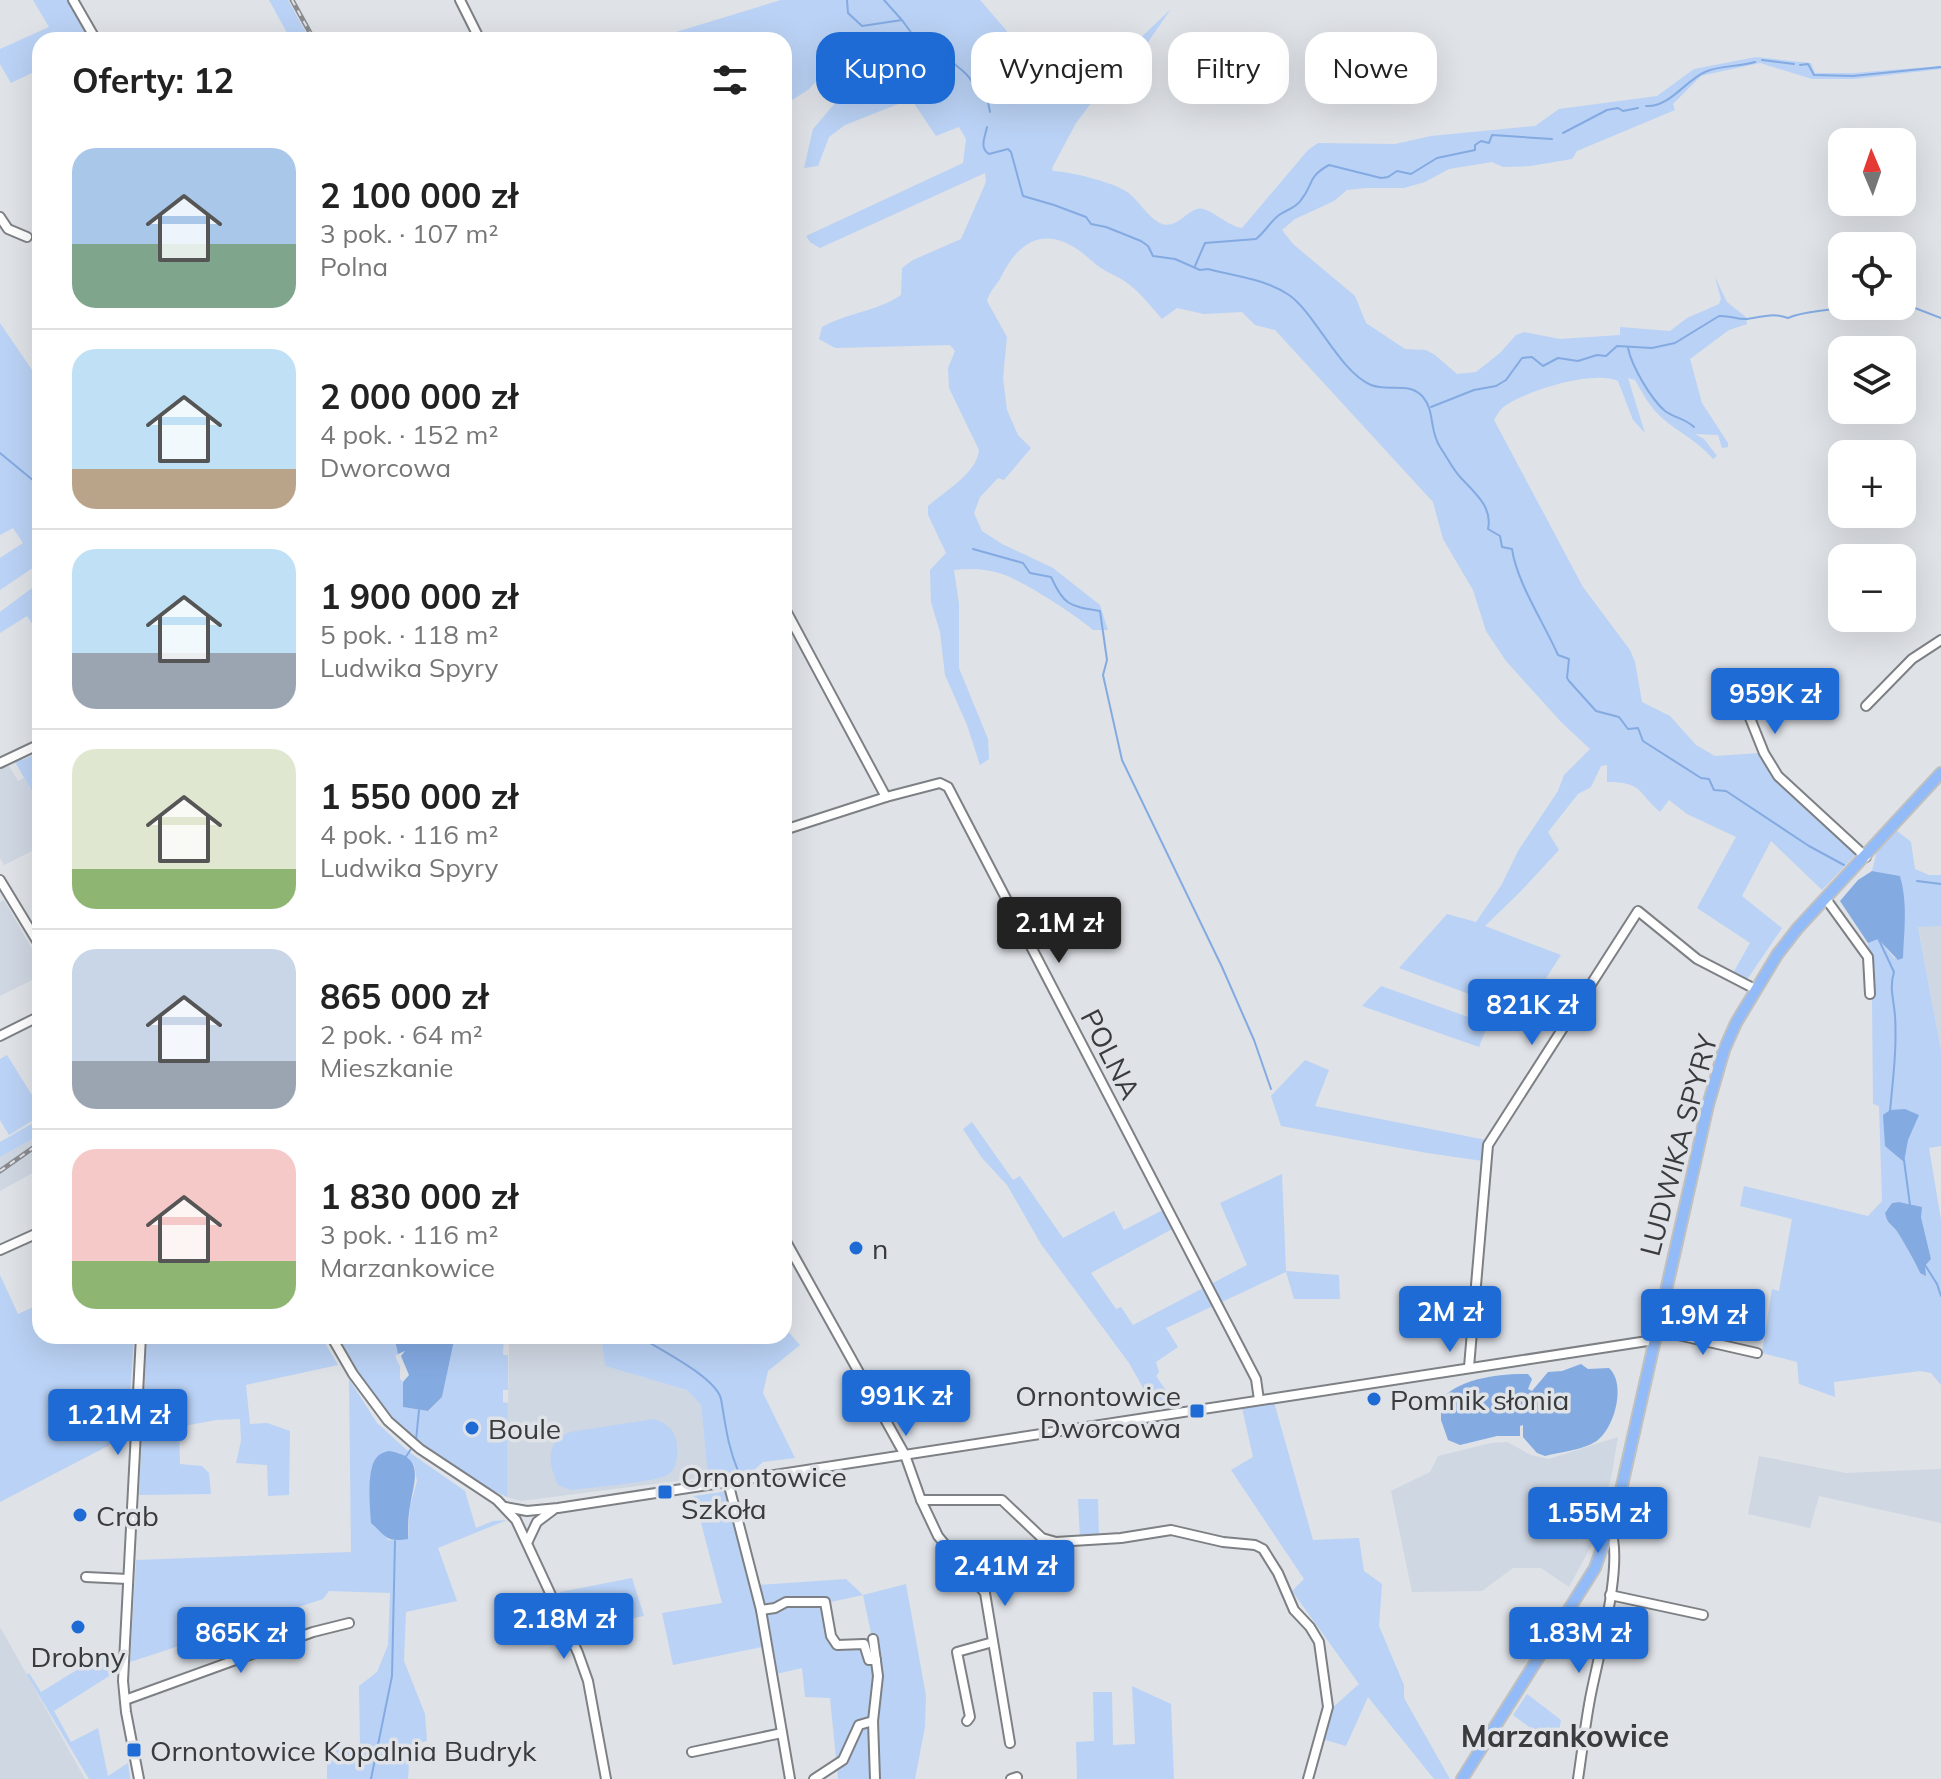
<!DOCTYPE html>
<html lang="pl">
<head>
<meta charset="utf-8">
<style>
	:root { --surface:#fff; --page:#f2f2f2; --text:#222; --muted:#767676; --line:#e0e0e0; --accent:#1e6bd5 }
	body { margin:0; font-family:Mulish,sans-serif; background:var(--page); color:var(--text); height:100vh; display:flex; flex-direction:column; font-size:30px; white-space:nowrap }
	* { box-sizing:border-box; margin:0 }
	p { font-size:26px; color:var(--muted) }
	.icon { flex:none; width:44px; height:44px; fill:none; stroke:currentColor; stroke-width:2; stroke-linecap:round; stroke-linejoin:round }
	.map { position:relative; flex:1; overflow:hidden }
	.sheet { position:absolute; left:32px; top:32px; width:760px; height:1312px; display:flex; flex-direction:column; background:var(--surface); border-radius:24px; box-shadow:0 8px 32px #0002 }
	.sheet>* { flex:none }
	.banner { position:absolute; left:816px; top:32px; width:760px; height:72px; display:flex; gap:16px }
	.needle { width:52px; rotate:358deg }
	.controls { position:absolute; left:1828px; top:128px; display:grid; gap:16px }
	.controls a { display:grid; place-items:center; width:88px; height:88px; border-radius:16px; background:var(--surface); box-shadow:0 8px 32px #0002; font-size:40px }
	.price { position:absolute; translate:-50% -68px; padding:0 18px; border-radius:8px; background:var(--accent); color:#fff; font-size:26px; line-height:52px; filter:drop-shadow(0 2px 4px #0008) }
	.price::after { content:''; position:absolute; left:50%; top:48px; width:24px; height:18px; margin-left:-12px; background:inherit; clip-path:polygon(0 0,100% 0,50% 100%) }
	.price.selected { background:#222; color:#fff }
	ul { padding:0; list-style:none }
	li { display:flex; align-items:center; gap:24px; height:200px; padding:0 40px }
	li+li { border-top:2px solid var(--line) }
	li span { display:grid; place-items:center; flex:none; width:224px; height:160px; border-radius:24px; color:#555 }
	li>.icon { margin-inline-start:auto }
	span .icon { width:96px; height:96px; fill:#fffc; stroke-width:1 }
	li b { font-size:34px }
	h2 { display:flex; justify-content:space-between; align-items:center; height:96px; padding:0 40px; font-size:34px }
	.pill { padding:0 28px; border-radius:24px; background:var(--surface); box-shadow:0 8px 32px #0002; font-size:28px; line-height:72px }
	.pill.selected { background:var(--accent); color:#fff }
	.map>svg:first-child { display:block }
	.built { fill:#cfd7e2 }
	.green { fill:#bad2f5; fill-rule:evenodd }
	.water { fill:#84aae2 }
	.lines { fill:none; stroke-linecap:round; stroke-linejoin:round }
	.stream { stroke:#84aae2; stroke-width:2 }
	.minor-casing { stroke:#7d8084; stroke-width:12 }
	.major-casing { stroke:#c0c0c1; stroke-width:14 }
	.minor { stroke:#fff; stroke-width:8 }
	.major { stroke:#92bbf7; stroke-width:10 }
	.rail-casing { stroke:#898b8f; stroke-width:5 }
	.rail { stroke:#dfe2e7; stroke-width:2; stroke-dasharray:6; stroke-linecap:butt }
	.poi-dot { fill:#1e6bd5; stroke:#dfe2e7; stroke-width:3 }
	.labels { text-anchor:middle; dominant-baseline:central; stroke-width:7; stroke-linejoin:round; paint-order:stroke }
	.street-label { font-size:28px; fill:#393b3d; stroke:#dfe2e7 }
	.poi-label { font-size:28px; fill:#393b3d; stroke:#dfe2e7; text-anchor:start }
	.neighbourhood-label { font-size:30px; font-weight:bold; fill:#393b3d; stroke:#dfe2e7 }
</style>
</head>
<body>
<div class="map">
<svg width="1941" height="1779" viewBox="0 0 1941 1779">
	<rect width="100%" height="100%" fill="#dfe2e7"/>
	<!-- built -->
	<g class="built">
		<path d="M7,763l11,18 6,-3 16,27v42l-36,18 -4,-7v-92z"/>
		<path d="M4,900l36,63v13l-40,20v-94z"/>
		<path d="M1918,926h23v125z"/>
		<path d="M40,1135v34l-40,22v-34z"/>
		<path d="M509,1336h92l4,30 82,24 14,15 7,72 -187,24 -14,-4z"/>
		<path d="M1618,1437l-7,41 -19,66 -23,43 -28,-19h-28l-31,23 -70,1 -21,-101 39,-19 8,-16 53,-13 16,-1 24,13 18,4z"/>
		<path d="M1759,1456l87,17 95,-4v54l-122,-27 -9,32 -62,-14z"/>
		<path d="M0,1627l27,48 58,104h-85z"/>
	</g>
	<!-- green -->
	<g class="green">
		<path d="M33,0h35l24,40h-52v29l-29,14 -11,-19v-15l49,-22z"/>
		<path d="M269,0h19l22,40h-19z"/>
		<path d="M781,0h199l26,30 22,36 24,27 63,-31 56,-53 -21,30 -17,33 -7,8 -34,22 -16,21 -24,45 1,3c18,1 66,12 78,24 9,8 16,20 27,27 16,10 26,-9 39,-13 11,-4 31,18 45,19l66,-78 10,-7 77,1 36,-8 104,-10 24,-17 98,-13 37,-27 62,-12 55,6 4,10h39l87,-7v3l-87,10h-42l-52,-16 -51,11 -8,2 -28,28 2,6 -98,41 -5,8 -42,7 -27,1 -11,-5 -43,7 -24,13 -21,6h-38l-19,2 -13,11 -39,18 -13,11 11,14 62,52 11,27 39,26 21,1 9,5 22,19 19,-2 24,-19 16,-18 8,-3 36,7 60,-4v-8l50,4 17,-13 32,-14 2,-5 -6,-22 12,25 19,15 1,7 -18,6 -39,29 12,44 26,40v4l-6,1 -4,-13 -23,-1 9,5 13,17 -4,3c-16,-19 -34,-26 -51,-41 -12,-11 -19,-24 -27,-38l-7,-2 17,55 -12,-13 -15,-39c-26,-11 -88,9 -112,24 -5,3 -9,10 -12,15l89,167 47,63 5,12 7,40 28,14 26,29 19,11 45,-3 97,100 -35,37 -51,-49 -29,55 40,32 -36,53 -13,-8 17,-30 -53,-35 39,-71 -49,-23 -18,-14 -9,12c-23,-20 -17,-30 -53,-30v-17l-6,1 -10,21 -13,7 -30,38 11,18 -39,42 -35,34 76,29 -38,59 -124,-46 48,-54 29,8 26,-38 16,-33 40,-60 6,-16 26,-26 -28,-26 -56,-62 -20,-30 -13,-41 -30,-51 -10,-37 -158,-172 -20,-5 -13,-13 -38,2 -27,-6 -15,11c-12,-14 -24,-29 -39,-39 -8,-5 -15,-7 -22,-12 -9,-6 -16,-14 -24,-19 -34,-23 -59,-6 -75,26 -4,9 -13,16 -15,26l20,36 -4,41 4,32 11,25 13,13 -27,32 -6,-2 -18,19 -6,16 8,18 20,13 51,24 47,37 8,25h-15c-17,-15 -67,-47 -88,-55 -16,-6 -34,-7 -51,-5l5,34v64l29,71 1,20 -9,6 -13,-40 -22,-50 -5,-43 -9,-30 -1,-32 16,-17 -18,-38v-9c17,-15 49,-33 51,-56l-30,-62 -1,-20 7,-17 -5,-6 -115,3 -16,-9 3,-12c25,-14 56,-16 79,-32l1,-27 11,-8 48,-21 25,-57 -1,-9 -165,75 -10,-6 -4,-6 157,-73 3,-24 -7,-12 -23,9 -25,-37 -66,26 -16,12 -11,29 -14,2 9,-39 39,-46 13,-7c2,-12 -1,-14 -11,-19l-31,17 -15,16 -24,15v-65h-145l14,-1z"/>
		<path d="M0,323l34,50 2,32 4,5v153l-40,27v-32l23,-15 -10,-15 -13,7z"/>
		<path d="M40,582v54l-13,-20 -27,17v-21z"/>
		<path d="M40,752v53l-25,-43 5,-6 2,4z"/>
		<path d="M1896,830l15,12 4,27 14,6h12v51l-23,1 23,124v95l-12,2 12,72v165l-10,-12 -11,-2 -86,11 1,15 -36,-13 -2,-22 -35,-9 10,-64 7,2 13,-72 -52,-13 4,-20 124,30 14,-15 -3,-95 -6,-2 -1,-107 -4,-54 10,-5 17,21 4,-83 -27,-5 5,-20zM1899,1202l15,3 7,12 10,42 -11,14c-3,-8 -19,-36 -24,-43 -6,-7 -9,-7 -11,-17l7,-10z"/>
		<path d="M1381,986l107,38 -9,23 -117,-41z"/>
		<path d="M7,1055l33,53v8l-31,19 -9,-15v-61z"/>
		<path d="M1305,1060l24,10 -14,36 171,34 -3,21 -56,-8 -146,-27 -10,-30z"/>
		<path d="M40,1119v16l-40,22v-15z"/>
		<path d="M972,1122l41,58 7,-4 43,62 51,-27 10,19 41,-21 9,19 -83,45 25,36 5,-2 12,18 114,-60 -27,-62 62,-29 4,97 53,4 1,24h-46l-8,-27 -120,56 12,19 -22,15 3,10 -3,4 18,26 -19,7 -26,-46 -88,-119 -34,-59 -25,-27 -19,-29z"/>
		<path d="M0,1275l18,39 22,-10v32h94l-7,100 -127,66z"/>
		<path d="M784,1327l16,18 -32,26 -5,22 32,65 -32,4 -9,8 -46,7 -7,-72 -14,-15 -82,-24 -4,-30h62l6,7 16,-2 1,-5h98z"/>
		<path d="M147,1336h174l17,29 -92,20 4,39 17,-1 23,8 -1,64 -21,1 -1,-31 -31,-2 5,-22 -1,-22 -24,1 -37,7 1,37 22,2 7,7 2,21 -72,1z"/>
		<path d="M337,1336h57l4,18 -3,2 5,10v13l3,3v25l26,4 13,-14 13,-61h49l-1,19h5v35h-5v12l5,1 -1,94c-37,-17 -98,-55 -124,-86 -18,-23 -29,-51 -46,-75z"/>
		<path d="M349,1379l28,44 32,29 56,39 11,37 17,-7 14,-1 -69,28 19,53 -51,11 -2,49 21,53 2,27 -17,4 -2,34h-81v-26l33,-9 -1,-58 18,-14 11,-27 2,-52 -61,-2 -6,8 -193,63 6,-102 215,-8zM398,1452l16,13 3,16 -7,25 -2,33 -20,1 -4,-6z"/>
		<path d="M1274,1402l39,138 46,-2 5,33 18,13 -3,42 25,59v13l46,81h-16l-66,-82 -22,49 -24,-7 8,-29 29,-26 -67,-93 12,-12 -73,-109 22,-13 -11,-49z"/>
		<path d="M654,1419c13,4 22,12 23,26 1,9 0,23 -8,29 -14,9 -78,13 -98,16l-13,-5c-10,-23 -13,-42 12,-53z"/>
		<path d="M735,1490l23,95 88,-6 17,16 43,-11 20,112 -1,31 -10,52h-77l-8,-81 -25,-1 -3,-29 -26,6 19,105h-8l-25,-132 -89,18 -11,-52 60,-10 -28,-107zM863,1595l9,43 -37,5 -4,-41z"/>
		<path d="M1078,1499h20l1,38 -19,2z"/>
		<path d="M632,1578l12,38 -68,13 -16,-37z"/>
		<path d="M106,1652l3,24 -55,35 17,31 27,-14 10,48 20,-13 2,16h-41l-62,-104 2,-2 12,19z"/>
		<path d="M1132,1686l39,18 3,75h-97l-1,-37 18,-1 -1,-49h19l1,53 22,-1z"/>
		<path d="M1527,1694l34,26 -5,27 -43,-32z"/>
	</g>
	<!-- water -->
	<g class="water">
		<path d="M1872,871l28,5c8,27 4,55 3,82l-5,2 -20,-21 -10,4 -28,-42 18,-21z"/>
		<path d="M1905,1109l14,6 -11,25 -4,22 -19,-16 -2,-31 7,-5z"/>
		<path d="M1899,1202l23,5 -1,10 10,42 -6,7 1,10 -6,-3c-3,-8 -19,-36 -24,-43 -6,-7 -9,-7 -11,-17l7,-10z"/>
		<path d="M394,1336h61l-13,61 -14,14 -25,-4v-25l6,-7 -8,-19 4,-5 -7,3z"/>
		<path d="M1581,1364l7,5 21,-1c18,16 5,63 -14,74 -13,8 -35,10 -50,14l-8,-3 -14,-16v-12l-3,1v10h-23l-37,9 -12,-5 -7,-20v-19c14,-23 63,-28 87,-27l4,5 -4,10 4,2 16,-19 14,-1z"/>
		<path d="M388,1451c38,5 26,29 22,55 -2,11 -2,22 -2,33 -22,4 -22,-3 -37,-16 -1,-15 -5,-55 6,-66 2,-3 8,-5 11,-6z"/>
	</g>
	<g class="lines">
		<!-- stream -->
		<g class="stream">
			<path d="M847,0l1,13 14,13 40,-6 13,18 29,10c7,17 11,15 22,26 9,9 10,18 22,28l2,10"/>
			<path d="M884,0l17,19"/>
			<path d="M1762,60l32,4"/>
			<path d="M1800,65l8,-1 6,11 39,1 88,-9"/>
			<path d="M1646,106c23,2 40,-26 59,-34 15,-7 34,-5 50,-10"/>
			<path d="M987,127c-2,10 -8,21 2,27l19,-5 3,3 12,44 31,9 32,12 5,7 15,3 35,14 7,5 5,10 22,3 25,11 8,-1c26,7 58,10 81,26 26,18 50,76 82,90 17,7 39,-4 52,12 12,14 6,33 17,50 7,10 13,23 21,31 13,14 32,29 27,51l12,7 2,11 10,2c5,34 31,72 46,106l11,4 -2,19 2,3 27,30 23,6 9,12 10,-1 5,13 58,37 8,1 5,11 12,1 83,55 35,19"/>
			<path d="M1563,133l44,-23 11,-2 5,3 15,-3"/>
			<path d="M1195,266l10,-23 51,-4c9,-7 14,-17 23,-24 7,-5 17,-7 22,-15 13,-16 6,-23 28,-35l52,13 7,-1 9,-6 14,3 26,-16 38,-8v-5l6,-4 8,2 3,-8 60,4"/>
			<path d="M1902,303l39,15"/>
			<path d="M1628,348c4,19 23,51 37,63 9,7 20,7 29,16"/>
			<path d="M1431,407l43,-17 22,-4 10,-6 16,-22 10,-1 11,9 15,-8 20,3 19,-6 9,1 11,-10 35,2 23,-5 44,-27c10,-1 19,4 28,3 18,-2 24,-7 41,-1 19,-8 39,-6 58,-12"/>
			<path d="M0,453l40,33"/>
			<path d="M973,549l50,14 7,10 21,4c13,29 19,29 49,34l7,49 -4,15 19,85 100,207 32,73 17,49"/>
			<path d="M1917,881l24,3"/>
			<path d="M1878,938l16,34c-5,16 0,28 1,44 2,32 -2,63 -5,95"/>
			<path d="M1904,1160l6,45"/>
			<path d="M1925,1265l12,19 4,12"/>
			<path d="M638,1336c19,12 78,41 83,63 5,28 6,44 17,72"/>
			<path d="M416,1440l3,-30"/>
			<path d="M405,1458l6,-9"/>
			<path d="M371,1779l21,-103 3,-135"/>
		</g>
		<!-- minor casing -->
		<g class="minor-casing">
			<g id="minor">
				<path d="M73,0l23,40"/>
				<path d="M460,0l20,40"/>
				<path d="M0,217l8,12 19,8"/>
				<path d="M784,607l102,190 54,-14 8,4 308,592 3,21"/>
				<path d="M1744,703l20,50 14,23 88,81"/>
				<path d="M1866,706l46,-47 29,-19"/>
				<path d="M0,763l40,-19"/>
				<path d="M784,830l102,-33"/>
				<path d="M0,880l40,66"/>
				<path d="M1826,899l42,58 2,37"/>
				<path d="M0,1036l40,-20"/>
				<path d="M784,1238l121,217 16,45h81l40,38 14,4 65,-4 50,-8 52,12 32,3 8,4 15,24 16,37 16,17 9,15 9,65 -20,72"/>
				<path d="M0,1250l40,-18"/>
				<path d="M1656,1330l101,23"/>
				<path d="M331,1336l22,38 35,47 32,28 77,51 19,20 62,133 10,28 18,98"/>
				<path d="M1469,1367l19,-222 150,-234 59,48 58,30"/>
				<path d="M728,1482l33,128 29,169"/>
				<path d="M921,1500l17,36 47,57 25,150"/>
				<path d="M505,1507l22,4 31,-3 1096,-168"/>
				<path d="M528,1541l9,-19 16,-12"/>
				<path d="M86,1577l42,2"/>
				<path d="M1610,1595l93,20"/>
				<path d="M761,1610l14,-2 11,-6h39l6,34 6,9 27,-1 5,16h7"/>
				<path d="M873,1639l5,37 -5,45 2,58"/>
				<path d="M125,1700l188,-68 36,-9"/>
				<path d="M967,1721l3,-4 -13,-65 36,-10"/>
				<path d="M692,1752l90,-19"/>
				<path d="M139,1779l-13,-67 -3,-31 18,-345"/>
				<path d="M814,1779l29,-19 16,-35 14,-4"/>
				<path d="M1011,1779l6,-2"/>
				<path d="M1578,1779c4,-27 7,-53 12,-80 7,-38 35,-138 20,-170"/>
			</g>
		</g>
		<!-- major casing -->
		<g class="major-casing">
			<path id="major" d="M1462,1779l133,-211 24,-69 89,-394 16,-55 12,-27 41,-68 20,-26 144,-156"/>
		</g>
		<!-- minor -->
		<use href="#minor" class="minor"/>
		<!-- major -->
		<use href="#major" class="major"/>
		<!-- rail casing -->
		<g class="rail-casing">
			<g id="rail">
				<path d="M292,0l22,40"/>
				<path d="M0,1171l40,-28"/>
			</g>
		</g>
		<!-- rail -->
		<use href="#rail" class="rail"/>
	</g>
	<!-- markers -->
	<g class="poi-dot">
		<circle cx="856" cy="1248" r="8"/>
		<circle cx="1374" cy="1399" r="8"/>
		<rect x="1189" y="1403" width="16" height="16" rx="4"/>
		<circle cx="472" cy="1428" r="8"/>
		<rect x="657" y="1484" width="16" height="16" rx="4"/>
		<circle cx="80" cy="1515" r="8"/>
		<circle cx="78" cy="1627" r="8"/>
		<rect x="126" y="1742" width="16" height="16" rx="4"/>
	</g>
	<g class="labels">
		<!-- street labels -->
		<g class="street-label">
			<text transform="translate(1111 1054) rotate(63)">POLNA</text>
			<text transform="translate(1678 1145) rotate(-75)">LUDWIKA SPYRY</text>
		</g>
		<!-- poi labels -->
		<g class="poi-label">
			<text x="872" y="1248">n</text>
			<text x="1181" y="1395" text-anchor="end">Ornontowice<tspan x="1181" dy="32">Dworcowa</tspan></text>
			<text x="1390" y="1399">Pomnik słonia</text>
			<text x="488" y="1428">Boule</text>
			<text x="681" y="1476">Ornontowice<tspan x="681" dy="32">Szkoła</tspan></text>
			<text x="96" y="1515">Crab</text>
			<text x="78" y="1656" text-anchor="middle">Drobny</text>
			<text x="150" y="1750">Ornontowice Kopalnia Budryk</text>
		</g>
		<!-- neighbourhood labels -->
		<g class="neighbourhood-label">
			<text x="1565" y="1736">Marzankowice</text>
		</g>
	</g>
</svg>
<div class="controls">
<a><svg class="needle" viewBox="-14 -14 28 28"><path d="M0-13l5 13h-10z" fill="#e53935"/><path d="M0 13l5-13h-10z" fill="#767676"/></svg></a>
<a><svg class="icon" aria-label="locate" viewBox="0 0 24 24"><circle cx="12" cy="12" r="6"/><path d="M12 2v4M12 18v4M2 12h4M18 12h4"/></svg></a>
<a><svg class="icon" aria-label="layers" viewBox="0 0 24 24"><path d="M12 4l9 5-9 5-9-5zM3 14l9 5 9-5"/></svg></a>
<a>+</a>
<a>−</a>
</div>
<b class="price" style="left:1775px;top:736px">959K zł</b>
<b class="price selected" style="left:1059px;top:965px">2.1M zł</b>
<b class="price" style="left:1532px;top:1047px">821K zł</b>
<b class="price" style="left:1450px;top:1354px">2M zł</b>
<b class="price" style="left:1703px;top:1357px">1.9M zł</b>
<b class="price" style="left:906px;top:1438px">991K zł</b>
<b class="price" style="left:118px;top:1457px">1.21M zł</b>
<b class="price" style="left:1598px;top:1555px">1.55M zł</b>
<b class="price" style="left:1005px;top:1608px">2.41M zł</b>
<b class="price" style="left:564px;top:1661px">2.18M zł</b>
<b class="price" style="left:241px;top:1675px">865K zł</b>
<b class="price" style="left:1579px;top:1675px">1.83M zł</b>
<div class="banner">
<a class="pill selected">Kupno</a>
<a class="pill">Wynajem</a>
<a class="pill">Filtry</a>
<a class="pill">Nowe</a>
</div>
<section class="sheet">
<h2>Oferty: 12<svg class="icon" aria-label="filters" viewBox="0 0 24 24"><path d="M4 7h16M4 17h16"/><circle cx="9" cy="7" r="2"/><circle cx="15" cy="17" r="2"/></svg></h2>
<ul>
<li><span style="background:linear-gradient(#a9c7e8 60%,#7fa58c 0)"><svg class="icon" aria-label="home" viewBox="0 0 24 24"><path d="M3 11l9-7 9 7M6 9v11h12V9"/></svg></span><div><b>2 100 000 zł</b><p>3 pok. · 107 m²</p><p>Polna</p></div></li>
<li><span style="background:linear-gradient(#bfe0f5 75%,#b9a48a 0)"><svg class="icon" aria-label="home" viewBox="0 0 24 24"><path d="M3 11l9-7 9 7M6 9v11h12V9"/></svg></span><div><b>2 000 000 zł</b><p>4 pok. · 152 m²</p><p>Dworcowa</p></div></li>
<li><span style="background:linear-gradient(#bfe0f5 65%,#9aa5b1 0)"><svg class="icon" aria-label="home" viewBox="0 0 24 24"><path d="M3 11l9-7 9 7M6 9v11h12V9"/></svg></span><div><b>1 900 000 zł</b><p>5 pok. · 118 m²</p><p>Ludwika Spyry</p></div></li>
<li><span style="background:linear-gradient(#dfe7d0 75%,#8fb573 0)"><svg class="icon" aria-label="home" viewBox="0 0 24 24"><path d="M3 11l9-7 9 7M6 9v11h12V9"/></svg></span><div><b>1 550 000 zł</b><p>4 pok. · 116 m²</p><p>Ludwika Spyry</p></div></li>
<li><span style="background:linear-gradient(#c9d6e8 70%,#9aa5b1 0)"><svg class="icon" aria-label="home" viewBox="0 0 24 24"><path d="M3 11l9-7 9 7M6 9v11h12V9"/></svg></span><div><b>865 000 zł</b><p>2 pok. · 64 m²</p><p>Mieszkanie</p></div></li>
<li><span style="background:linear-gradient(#f6c9c9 70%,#8fb573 0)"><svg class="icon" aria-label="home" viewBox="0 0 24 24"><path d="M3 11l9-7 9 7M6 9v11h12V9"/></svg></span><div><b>1 830 000 zł</b><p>3 pok. · 116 m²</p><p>Marzankowice</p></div></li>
</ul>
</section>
</div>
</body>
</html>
